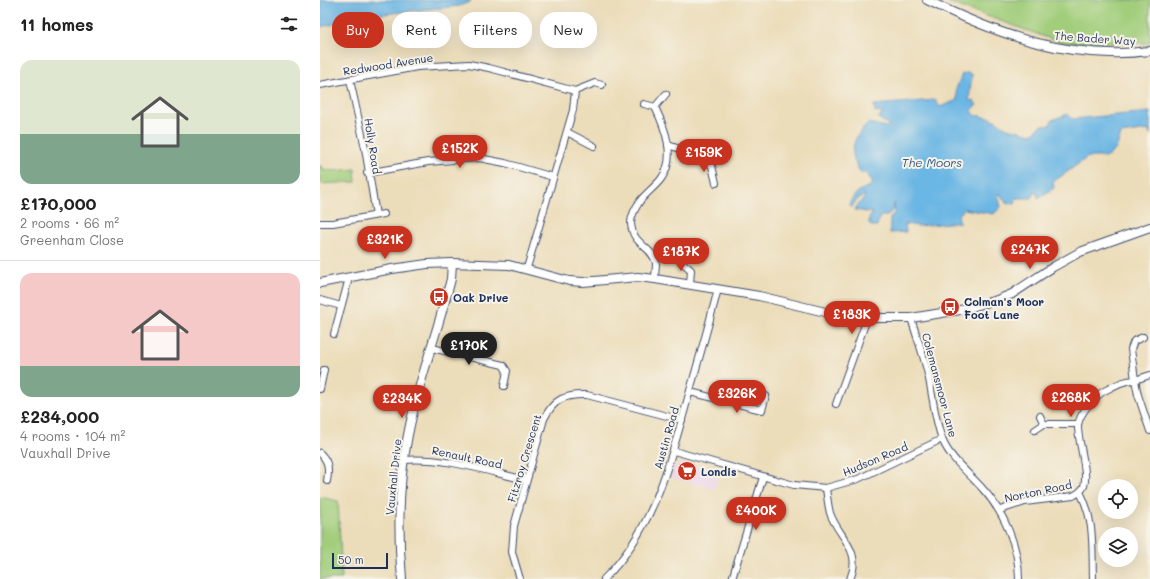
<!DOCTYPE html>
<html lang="en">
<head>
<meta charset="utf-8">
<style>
	:root { --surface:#fff; --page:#f6f6f6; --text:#222; --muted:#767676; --line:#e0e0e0; --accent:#c8321e }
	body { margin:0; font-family:Mali,sans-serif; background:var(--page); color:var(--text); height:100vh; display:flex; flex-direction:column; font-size:15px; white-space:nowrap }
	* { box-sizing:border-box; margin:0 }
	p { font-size:13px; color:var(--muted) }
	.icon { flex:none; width:22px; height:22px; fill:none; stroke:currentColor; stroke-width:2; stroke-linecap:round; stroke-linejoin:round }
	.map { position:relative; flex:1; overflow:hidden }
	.side { display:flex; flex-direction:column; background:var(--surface); width:320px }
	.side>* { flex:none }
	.banner { position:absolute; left:12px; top:12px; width:380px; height:36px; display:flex; gap:8px }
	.buttons { position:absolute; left:778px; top:479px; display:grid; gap:8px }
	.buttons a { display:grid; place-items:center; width:40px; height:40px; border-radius:50%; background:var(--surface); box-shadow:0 4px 16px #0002; font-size:20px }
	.scale { position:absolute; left:12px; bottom:10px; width:56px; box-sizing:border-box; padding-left:4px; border:2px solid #1b2f5e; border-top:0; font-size:11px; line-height:14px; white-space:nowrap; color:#1b2f5e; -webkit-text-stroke:3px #f7f3e8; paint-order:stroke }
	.price { position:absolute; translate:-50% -34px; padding:0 9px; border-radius:14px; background:var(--accent); color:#fff; font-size:13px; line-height:26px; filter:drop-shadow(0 1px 2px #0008) }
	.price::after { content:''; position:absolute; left:50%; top:24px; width:12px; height:9px; margin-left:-6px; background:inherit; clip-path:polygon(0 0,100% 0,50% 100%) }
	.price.selected { background:#222; color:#fff }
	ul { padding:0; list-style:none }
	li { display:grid; align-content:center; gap:8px; height:212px; padding:0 20px }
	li+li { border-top:1px solid var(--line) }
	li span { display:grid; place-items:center; height:124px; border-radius:12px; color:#555 }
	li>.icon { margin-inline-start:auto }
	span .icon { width:72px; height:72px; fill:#fffc; stroke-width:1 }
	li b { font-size:17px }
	h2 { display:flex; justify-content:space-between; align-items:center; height:48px; padding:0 20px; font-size:17px }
	.tag { padding:0 14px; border-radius:16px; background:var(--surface); box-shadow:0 4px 16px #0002; font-size:14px; line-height:36px }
	.tag.selected { background:var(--accent); color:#fff }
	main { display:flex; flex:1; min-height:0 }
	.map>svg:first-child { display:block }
	.built { fill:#ecd1ea }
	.green { fill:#a2ce7b; stroke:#5e7e6c }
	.water { fill:#6bb6e4; stroke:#4372a1 }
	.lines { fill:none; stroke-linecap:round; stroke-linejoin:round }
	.minor-casing { stroke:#3a496c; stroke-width:8 }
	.tertiary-casing { stroke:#3a496c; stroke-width:10 }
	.minor { stroke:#fff; stroke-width:6 }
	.tertiary { stroke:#fff; stroke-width:8 }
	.labels { text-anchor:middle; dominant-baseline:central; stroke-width:4; stroke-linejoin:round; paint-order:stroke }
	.street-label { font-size:11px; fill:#1b2f5e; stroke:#f7f3e8 }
	.poi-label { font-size:11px; font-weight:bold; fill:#1b2f5e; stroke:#f7f3e8; text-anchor:start }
	.water-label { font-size:12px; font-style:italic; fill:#335886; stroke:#f7f3e8 }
</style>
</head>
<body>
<main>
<section class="side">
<h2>11 homes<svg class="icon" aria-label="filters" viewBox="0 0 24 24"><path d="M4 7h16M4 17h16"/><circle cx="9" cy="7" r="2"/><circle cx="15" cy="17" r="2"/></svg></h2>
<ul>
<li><span style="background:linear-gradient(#dfe7d0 60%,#7fa58c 0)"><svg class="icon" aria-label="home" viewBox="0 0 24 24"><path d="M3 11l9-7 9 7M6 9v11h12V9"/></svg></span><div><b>£170,000</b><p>2 rooms · 66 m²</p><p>Greenham Close</p></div></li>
<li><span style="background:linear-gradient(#f6c9c9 75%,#7fa58c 0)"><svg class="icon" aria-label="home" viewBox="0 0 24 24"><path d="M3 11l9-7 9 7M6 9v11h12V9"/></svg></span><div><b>£234,000</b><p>4 rooms · 104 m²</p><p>Vauxhall Drive</p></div></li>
</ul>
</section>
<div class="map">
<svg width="830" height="579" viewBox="0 0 830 579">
	<rect width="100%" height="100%" fill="#f7f3e8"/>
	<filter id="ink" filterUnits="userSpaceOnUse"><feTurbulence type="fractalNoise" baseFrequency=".025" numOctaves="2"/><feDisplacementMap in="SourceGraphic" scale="8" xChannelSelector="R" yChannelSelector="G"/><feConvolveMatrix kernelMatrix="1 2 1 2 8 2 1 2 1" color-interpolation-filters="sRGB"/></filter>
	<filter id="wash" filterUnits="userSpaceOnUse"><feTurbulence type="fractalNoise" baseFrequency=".012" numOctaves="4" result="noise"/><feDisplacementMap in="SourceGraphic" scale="16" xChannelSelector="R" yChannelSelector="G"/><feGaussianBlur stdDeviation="0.9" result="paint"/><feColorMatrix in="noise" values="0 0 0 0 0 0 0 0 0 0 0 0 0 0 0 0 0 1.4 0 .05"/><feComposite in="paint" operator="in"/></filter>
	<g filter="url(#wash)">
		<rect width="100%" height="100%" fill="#ecddba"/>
		<!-- built -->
		<path class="built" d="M363,462l36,8 -4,19 -44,-11 3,-11z"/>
		<!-- green -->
		<g class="green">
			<path d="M622,0h208v43h-88z"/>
			<path d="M0,165l3,4 11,2 21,-2 1,13 -36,2z"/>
			<path d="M0,497l18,4 4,78h-22z"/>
		</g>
		<!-- water -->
		<g class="water">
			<path d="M0,0h151l-1,2 -11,4 -76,8 -63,13z"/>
			<path d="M647,73l5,1 -3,26 5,1 3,4 -5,4 2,6 17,3 16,10 25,6 10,-9 7,1 3,-6 16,-6 3,5 79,-7v23l-2,-5 -27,4 -5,15 -9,8h-19l-35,25 1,6 -16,10 -1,-5h-3l-2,5h-16l-1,5 -8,1 -7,-10h-2l3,13 -7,7 -30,-5 -6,7 2,6 -42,4 -13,-2 1,8 -16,1v-15l5,-6 -1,-9v6l-7,7h-7l-3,10h-6l-2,-2v-6l4,-5 -18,-3c2,-7 9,-9 10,-16l-9,7 -5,7 -2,-3c4,-11 11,-16 22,-19l2,-4 -7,-9h-5c-14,-20 -9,-35 8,-50l17,4 3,-2 -11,-7 5,-5 -8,-1 -1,-7 61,-5 5,7 17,-7 -1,-11 6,-15z"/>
		</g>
	</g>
	<g filter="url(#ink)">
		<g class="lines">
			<!-- minor casing -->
			<g class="minor-casing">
				<g id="minor">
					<path d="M30,80l15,68 11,67"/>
					<path d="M0,85l97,-18 52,-3 20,4 86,23"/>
					<path d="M324,104l11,3"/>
					<path d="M247,132l27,14"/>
					<path d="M348,145l36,12 10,-6"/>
					<path d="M384,157l8,9 4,17"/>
					<path d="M47,173l61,-11 51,-4 26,5 48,14"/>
					<path d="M0,223h13l51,-9"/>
					<path d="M343,246l28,24 -1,14"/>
					<path d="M207,268l46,-158 2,-19 20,-8 7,2"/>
					<path d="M335,279c0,-5 1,-11 1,-16 -4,-17 -24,-18 -25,-40 0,-7 5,-16 9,-22 6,-8 15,-14 21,-22 16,-21 4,-51 -6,-72l11,-13"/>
					<path d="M0,300l21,6"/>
					<path d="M591,318c6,20 14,41 18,61 4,20 6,41 13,60 8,20 26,33 40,49 22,24 37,59 37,91"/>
					<path d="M14,334l15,-56"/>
					<path d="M823,337l-9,4 -3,8 4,31 15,-5"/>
					<path d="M112,348l71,17 4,6 -3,15"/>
					<path d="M0,389l4,-19"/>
					<path d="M370,392l72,18 4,-14"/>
					<path d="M516,404l31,-85"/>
					<path d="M720,416l4,8"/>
					<path d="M715,430l9,-6h34"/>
					<path d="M354,451l120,34 32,3 32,-9 84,-40"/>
					<path d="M0,453c9,9 9,16 7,28"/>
					<path d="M84,460c42,-3 82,11 122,20"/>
					<path d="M506,488c1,8 2,17 4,25 8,24 33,37 20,66"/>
					<path d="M760,492c15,28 12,56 13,87"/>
					<path d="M680,510l25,-8 48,-6c4,-2 9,-5 11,-10 5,-14 -7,-47 -6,-61 2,-13 18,-30 28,-35 10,-5 18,-10 29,-10l3,15 12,36"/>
					<path d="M200,579l-8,-27 2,-26 30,-107c10,-20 21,-25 43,-24l95,25"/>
					<path d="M284,579c50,-49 67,-120 85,-185 10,-35 20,-70 29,-105"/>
					<path d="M412,579l31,-102"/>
				</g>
			</g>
			<!-- tertiary casing -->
			<g class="tertiary-casing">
				<g id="tertiary">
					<path d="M607,0c71,35 143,61 223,51"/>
					<path d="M0,283l72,-14 35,-5 25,-1 57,2 60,16 14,1 55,-5 17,2 104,17 91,22h61l49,-8 37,-10 15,-6 41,-27 27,-15 70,-25"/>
					<path d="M82,579c-4,-45 -4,-89 4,-133 9,-55 31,-112 45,-167l1,-16"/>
				</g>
			</g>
			<!-- minor -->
			<use href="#minor" class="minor"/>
			<!-- tertiary -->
			<use href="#tertiary" class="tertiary"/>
		</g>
	</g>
	<!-- icons -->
	<defs>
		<g id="bus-disc" transform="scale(1)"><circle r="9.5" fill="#c8321e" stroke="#f7f3e8"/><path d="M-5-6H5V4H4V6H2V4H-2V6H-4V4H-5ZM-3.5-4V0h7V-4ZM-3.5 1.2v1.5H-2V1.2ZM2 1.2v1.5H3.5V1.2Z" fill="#fff"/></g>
		<g id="supermarket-disc" transform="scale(1)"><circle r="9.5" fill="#c8321e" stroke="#f7f3e8"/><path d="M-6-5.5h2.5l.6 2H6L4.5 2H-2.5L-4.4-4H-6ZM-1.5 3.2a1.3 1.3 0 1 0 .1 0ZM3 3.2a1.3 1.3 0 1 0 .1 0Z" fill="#fff"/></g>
	</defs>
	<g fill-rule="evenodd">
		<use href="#bus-disc" x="119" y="297"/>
		<use href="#bus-disc" x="630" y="307"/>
		<use href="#supermarket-disc" x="367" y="471"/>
	</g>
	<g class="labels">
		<!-- street labels -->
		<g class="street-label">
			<text transform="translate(775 38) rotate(4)">The Bader Way</text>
			<text transform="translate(68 64) rotate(-9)">Redwood Avenue</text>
			<text transform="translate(53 146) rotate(81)">Holly Road</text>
			<text transform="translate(620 385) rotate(75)">Colemansmoor Lane</text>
			<text transform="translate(346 438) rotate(-74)">Austin Road</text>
			<text transform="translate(147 457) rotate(12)">Renault Road</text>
			<text transform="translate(204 458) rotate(-73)">Fitzroy Crescent</text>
			<text transform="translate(555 459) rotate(-23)">Hudson Road</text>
			<text transform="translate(73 477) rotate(-84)">Vauxhall Drive</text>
			<text transform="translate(718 491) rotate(-12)">Norton Road</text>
		</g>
		<!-- poi labels -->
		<g class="poi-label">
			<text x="133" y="297">Oak Drive</text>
			<text x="644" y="301">Colman's Moor<tspan x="644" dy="13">Foot Lane</tspan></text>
			<text x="381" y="471">Londis</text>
		</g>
		<!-- water labels -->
		<g class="water-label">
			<text x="612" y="162">The Moors</text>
		</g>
	</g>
</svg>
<div class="buttons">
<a><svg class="icon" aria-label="locate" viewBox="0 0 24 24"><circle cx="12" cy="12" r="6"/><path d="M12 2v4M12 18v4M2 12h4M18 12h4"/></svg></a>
<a><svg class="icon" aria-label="layers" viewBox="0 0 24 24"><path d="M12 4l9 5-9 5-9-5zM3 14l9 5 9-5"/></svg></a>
</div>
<div class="scale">50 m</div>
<b class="price" style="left:140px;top:169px">£152K</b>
<b class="price" style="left:384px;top:173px">£159K</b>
<b class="price" style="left:65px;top:260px">£321K</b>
<b class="price" style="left:710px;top:270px">£247K</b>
<b class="price" style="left:361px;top:272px">£187K</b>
<b class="price" style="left:532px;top:335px">£183K</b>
<b class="price selected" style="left:149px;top:366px">£170K</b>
<b class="price" style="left:417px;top:414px">£326K</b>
<b class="price" style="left:751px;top:418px">£268K</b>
<b class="price" style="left:82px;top:419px">£234K</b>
<b class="price" style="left:436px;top:531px">£400K</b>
<div class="banner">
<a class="tag selected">Buy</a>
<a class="tag">Rent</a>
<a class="tag">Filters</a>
<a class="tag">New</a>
</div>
</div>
</main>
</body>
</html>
